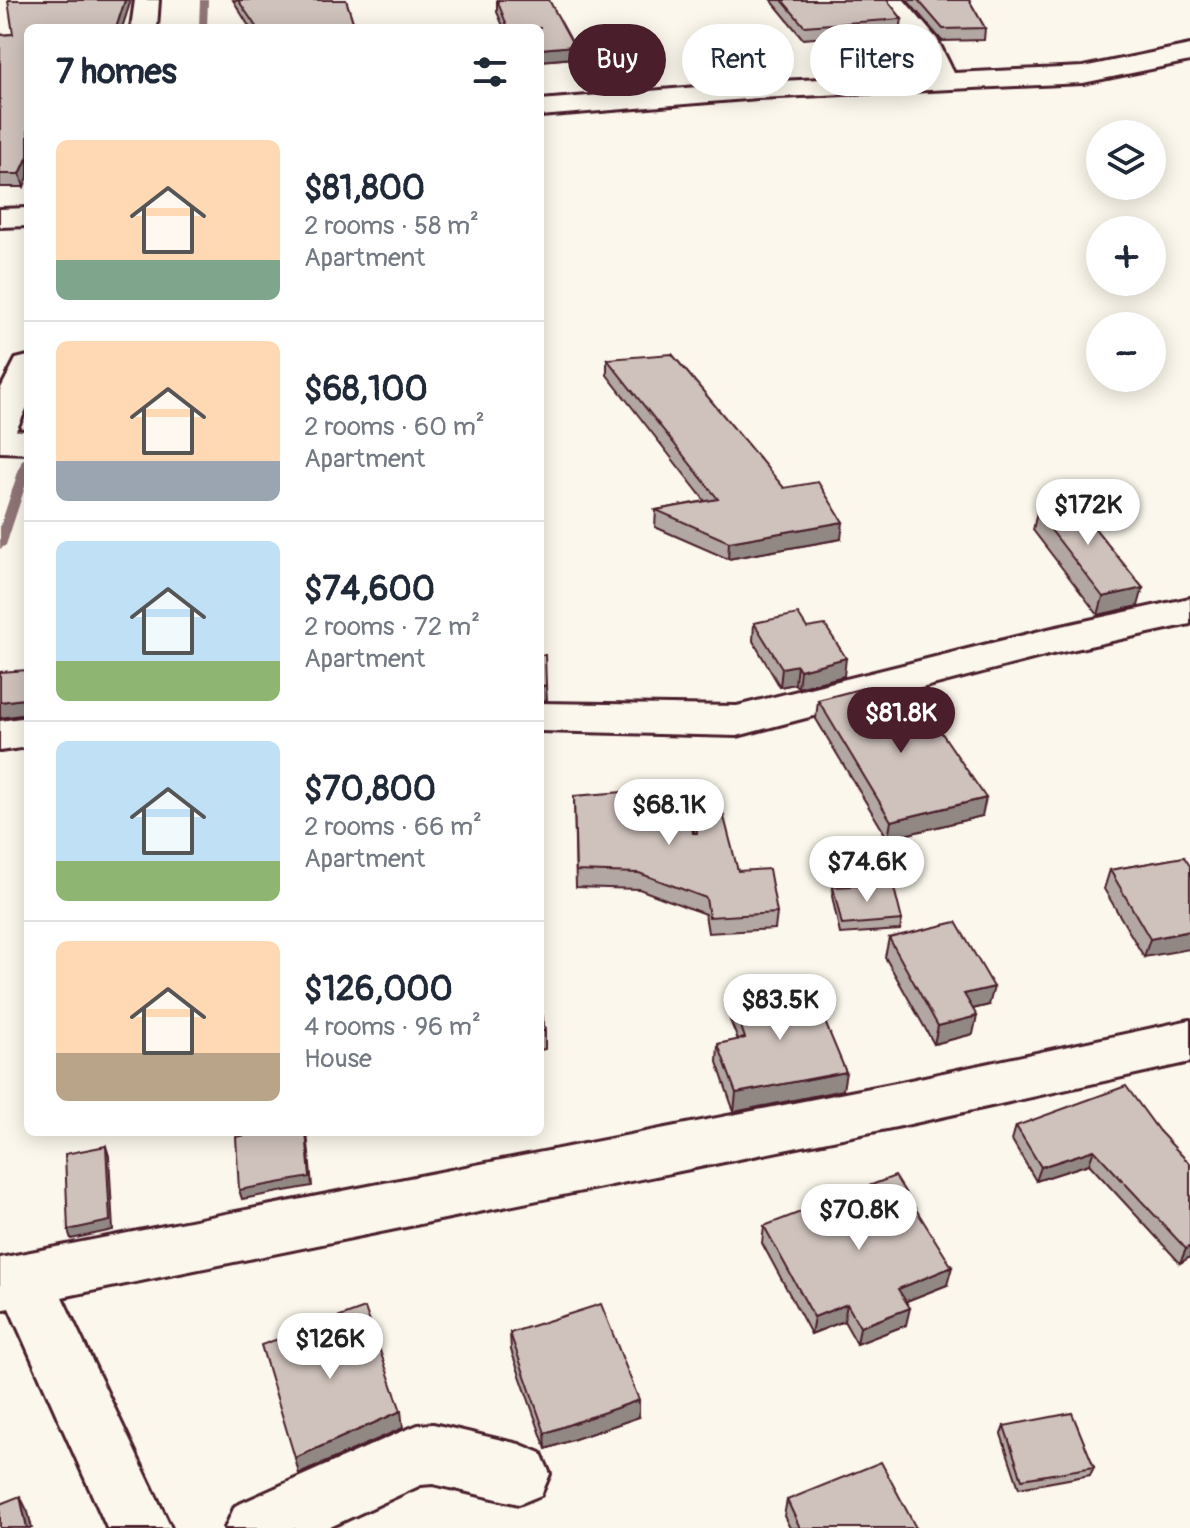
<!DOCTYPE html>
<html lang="en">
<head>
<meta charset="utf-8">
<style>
	:root { --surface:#fff; --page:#f6f6f7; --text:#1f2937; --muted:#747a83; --line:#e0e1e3; --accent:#4a1f2b }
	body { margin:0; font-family:Pangolin,sans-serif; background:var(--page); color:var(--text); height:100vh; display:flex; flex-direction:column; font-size:30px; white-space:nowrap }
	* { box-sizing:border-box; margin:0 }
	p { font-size:26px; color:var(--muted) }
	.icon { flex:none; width:44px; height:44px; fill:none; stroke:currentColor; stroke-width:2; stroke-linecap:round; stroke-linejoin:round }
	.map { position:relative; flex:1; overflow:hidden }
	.sheet { position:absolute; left:24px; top:24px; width:520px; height:1112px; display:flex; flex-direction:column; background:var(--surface); border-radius:12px; box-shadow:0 4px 20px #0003 }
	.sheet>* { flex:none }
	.top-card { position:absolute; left:568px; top:24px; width:502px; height:72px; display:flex; gap:16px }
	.fabs { position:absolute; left:1086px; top:120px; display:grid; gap:16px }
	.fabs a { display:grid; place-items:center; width:80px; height:80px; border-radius:50%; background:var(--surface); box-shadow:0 4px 20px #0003; font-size:40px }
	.price { position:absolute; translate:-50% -68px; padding:0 18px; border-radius:28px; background:#fff; color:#222; font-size:26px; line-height:52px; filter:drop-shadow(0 2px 4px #0008) }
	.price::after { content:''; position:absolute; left:50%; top:48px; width:24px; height:18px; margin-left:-12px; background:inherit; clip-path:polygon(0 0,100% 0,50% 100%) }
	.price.selected { background:var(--accent); color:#fff }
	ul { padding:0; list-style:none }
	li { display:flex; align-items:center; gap:24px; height:200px; padding:0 32px }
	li+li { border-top:2px solid var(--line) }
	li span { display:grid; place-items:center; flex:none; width:224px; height:160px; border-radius:12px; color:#555 }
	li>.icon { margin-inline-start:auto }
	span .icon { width:96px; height:96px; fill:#fffc; stroke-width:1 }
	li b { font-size:34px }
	h2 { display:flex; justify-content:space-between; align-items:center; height:96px; padding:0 32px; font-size:34px }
	.chip { padding:0 28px; border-radius:36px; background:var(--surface); box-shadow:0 4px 20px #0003; font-size:28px; line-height:72px }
	.chip.selected { background:var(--accent); color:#fff }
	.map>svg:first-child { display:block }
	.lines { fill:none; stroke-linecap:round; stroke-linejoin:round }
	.stream { fill:#907477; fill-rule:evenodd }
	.minor-casing { stroke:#4a1f2b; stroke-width:6 }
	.secondary-casing { stroke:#4a1f2b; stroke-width:6 }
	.minor { fill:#fbf7ec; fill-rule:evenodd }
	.secondary { fill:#fbf7ec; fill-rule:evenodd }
	.wall { fill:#b2a7a2; stroke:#4a1f2b; stroke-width:2 }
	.shaded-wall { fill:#918884; stroke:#4a1f2b; stroke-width:2 }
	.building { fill:#cfc2bc; stroke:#4a1f2b; stroke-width:2 }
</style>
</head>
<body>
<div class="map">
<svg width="1190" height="1528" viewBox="0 0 1190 1528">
	<rect width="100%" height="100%" fill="#fbf7ec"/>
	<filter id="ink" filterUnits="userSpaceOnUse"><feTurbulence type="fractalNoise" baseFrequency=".0125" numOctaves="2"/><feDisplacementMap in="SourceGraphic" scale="16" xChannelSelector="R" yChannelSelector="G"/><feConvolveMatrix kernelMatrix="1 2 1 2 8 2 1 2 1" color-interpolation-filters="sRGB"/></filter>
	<g filter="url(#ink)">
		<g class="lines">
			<!-- stream -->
			<g class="stream">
				<path d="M200,0h8l-1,28h-8z"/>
				<path d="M28,457v21l-22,67 -6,4v-22l22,-67z"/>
			</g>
			<!-- minor casing -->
			<g class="minor-casing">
				<g id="minor">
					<path d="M879,0h25l33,39 17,34 129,-6 107,-22v16l-107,22 -325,15 -218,18v-16l218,-18 170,-8 -16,-33z"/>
					<path d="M28,208v18l-28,1v-18z"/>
					<path d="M0,430l28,1v22l-28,-1z"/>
					<path d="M1190,598v26l-142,31 -311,81 -197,-5v-28l197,3 311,-77z"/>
					<path d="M28,717v30l-28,4v-30z"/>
					<path d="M1190,1020v42l-289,64 -839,171 109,231h-64l-98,-220 -9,2v-52l901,-176z"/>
					<path d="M433,1424l86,20 22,9 9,21 -9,21 -22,9 -86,-20 -12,1 -93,43h-103l10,-22 161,-72 22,-9z"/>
				</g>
			</g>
			<!-- secondary casing -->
			<g class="secondary-casing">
				<g id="secondary">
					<path d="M135,0h24l-2,28h-26z"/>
					<path d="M28,356v49l-15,32 -13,3v-50l16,-31z"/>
				</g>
			</g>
			<!-- minor -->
			<use href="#minor" class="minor"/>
			<!-- secondary -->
			<use href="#secondary" class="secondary"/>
		</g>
		<!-- wall -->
		<g class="wall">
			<path d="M233,0h113l9,28h-105z"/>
			<path d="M497,0l77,46v12l-34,3v-33h-36l-7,-16z"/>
			<path d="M771,0h116l15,19 -2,12 -97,8z"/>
			<path d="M907,0h62l16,28 -1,12 -42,1z"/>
			<path d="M28,28l-4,159h-24v-152l13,-1z"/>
			<path d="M607,359l177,129 57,51 -113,20 -73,-32 1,-17 49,-9 -98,-126z"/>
			<path d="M1037,512l101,94 -40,9 -65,-85z"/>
			<path d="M754,623l53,5 37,48 -46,12 -3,-4 -15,3 -27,-46z"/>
			<path d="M818,700l58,7 106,109 -94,23 -72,-120z"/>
			<path d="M574,796l119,37h1l-2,-18 1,-16 45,72 39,42 -2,16 -67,4 -3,-19 -66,-25 -63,-2z"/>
			<path d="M1184,857l-40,100 -40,-68 6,-19z"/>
			<path d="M833,887l69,33 -2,10 -60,4 -8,-38z"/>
			<path d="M889,938l100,67 -16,4v25l-39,10 -49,-87z"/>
			<path d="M732,1001l111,89 -109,22 -17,-50 1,-18 20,-4 -8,-20z"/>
			<path d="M540,1003l5,28v18l-5,1z"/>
			<path d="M1016,1126l143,5 31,126 -10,6 -91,-99 -53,17 -24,-41z"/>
			<path d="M764,1226l183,59 -41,16v24l-49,19 -13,-23 -33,13 -49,-91z"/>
			<path d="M510,1333l129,84 -93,32 -35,-99z"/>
			<path d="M1004,1426l90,41 -4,8 -71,13 -18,-54z"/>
			<path d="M787,1500l129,28h-126l-6,-12z"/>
		</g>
		<!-- shaded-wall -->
		<g class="shaded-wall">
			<path d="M125,0h6l-9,28h-6z"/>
			<path d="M574,46v12l-34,3v-12z"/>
			<path d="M28,156v21l-4,10 -4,-13z"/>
			<path d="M843,522l-2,17 -113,20 1,-17z"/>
			<path d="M1143,588l-5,18 -40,9 5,-18z"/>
			<path d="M846,658l-2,18 -46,12 2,-18z"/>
			<path d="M797,665l-2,19 -15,3 2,-19z"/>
			<path d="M546,685l1,15 -7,2v-15z"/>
			<path d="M23,699l5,15 -28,4v-16z"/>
			<path d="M986,798l-4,18 -94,23 3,-18z"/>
			<path d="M1190,931v18l-46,8 6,-18z"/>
			<path d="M994,987l-5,18 -29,7 4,-18z"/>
			<path d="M977,1016l-4,18 -39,10 4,-18z"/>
			<path d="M846,1072l-3,18 -109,22 2,-19z"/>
			<path d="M307,1132l5,54 -70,13 -3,-9z"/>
			<path d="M106,1146l3,10 4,74 -42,9 -3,-9z"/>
			<path d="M1094,1150l-5,14 -53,17 5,-14z"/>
			<path d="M1190,1246v11l-10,6 6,-14z"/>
			<path d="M952,1267l-5,18 -53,21 4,-17z"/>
			<path d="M847,1304l-3,17 -33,13 3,-17z"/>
			<path d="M910,1308l-4,17 -49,19 3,-17z"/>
			<path d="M639,1400v17l-93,32 -1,-16z"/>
			<path d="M401,1411l2,17 -104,46 -4,-16z"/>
			<path d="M20,1496l8,16 4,16h-5z"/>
		</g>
		<!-- building -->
		<g class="building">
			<path d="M8,0h117l-9,28h-88v128l-8,18h-20v-139l13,-1z"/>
			<path d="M238,0h108l9,28h-98z"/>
			<path d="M497,0h52l25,46 -34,3v-21h-32z"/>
			<path d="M782,0h105l15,19 -98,7z"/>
			<path d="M918,0h51l16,28 -42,1z"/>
			<path d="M672,354l112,134 34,-6 25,40 -114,20 -73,-32 62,-11 -111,-140z"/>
			<path d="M1064,490l79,98 -40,9 -66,-85z"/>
			<path d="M798,614l9,14 18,-3 21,33 -46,12 -3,-5 -15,3 -28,-45z"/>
			<path d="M540,655h5l1,30 -6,2z"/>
			<path d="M28,670v41h-2l-3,-12 -23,3v-30z"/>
			<path d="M864,688l12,19 42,-9 68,100 -95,23 -73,-121z"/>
			<path d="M685,787l8,46h4l-4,-34 25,-5 20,77 31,-2 8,44 -68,4 -3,-19 -67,-25 -63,-2 -2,-75z"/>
			<path d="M1184,857l6,9v65l-40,8 -40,-69z"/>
			<path d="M893,884l9,36 -60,5 -9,-38z"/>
			<path d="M956,922l38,65 -30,7 13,22 -39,10 -49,-88z"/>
			<path d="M810,986l36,86 -110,21 -18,-49 27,-6 -13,-37z"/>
			<path d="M540,1003l5,28h-5z"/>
			<path d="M1126,1086l33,45 31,33v82l-4,3 -92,-99 -53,17 -25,-41z"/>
			<path d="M262,1132h44l4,45 -71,13 -3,-53z"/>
			<path d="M106,1146l4,75 -42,9 -3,-76z"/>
			<path d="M895,1176l57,91 -54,22 12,19 -50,19 -13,-23 -33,13 -50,-91z"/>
			<path d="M601,1304l38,96 -94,33 -35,-100z"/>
			<path d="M365,1308l36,103 -106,47 -34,-113z"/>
			<path d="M1072,1413l22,54 -72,12 -18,-53z"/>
			<path d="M881,1462l35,66h-116l-13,-28z"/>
			<path d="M20,1496l7,32h-27v-24z"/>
		</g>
	</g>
</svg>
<div class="fabs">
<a><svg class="icon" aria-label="layers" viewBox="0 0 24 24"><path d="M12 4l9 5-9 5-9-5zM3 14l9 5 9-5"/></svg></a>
<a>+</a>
<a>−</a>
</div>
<b class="price" style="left:1088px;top:547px">$172K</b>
<b class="price selected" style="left:901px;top:755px">$81.8K</b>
<b class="price" style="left:669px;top:847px">$68.1K</b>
<b class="price" style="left:867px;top:904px">$74.6K</b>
<b class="price" style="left:780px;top:1042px">$83.5K</b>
<b class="price" style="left:859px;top:1252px">$70.8K</b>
<b class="price" style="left:330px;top:1381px">$126K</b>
<div class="top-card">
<a class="chip selected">Buy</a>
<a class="chip">Rent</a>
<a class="chip">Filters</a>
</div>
<section class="sheet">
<h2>7 homes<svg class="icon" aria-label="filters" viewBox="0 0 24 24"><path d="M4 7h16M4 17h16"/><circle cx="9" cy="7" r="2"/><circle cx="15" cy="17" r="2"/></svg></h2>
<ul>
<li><span style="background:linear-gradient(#ffd9b3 75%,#7fa58c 0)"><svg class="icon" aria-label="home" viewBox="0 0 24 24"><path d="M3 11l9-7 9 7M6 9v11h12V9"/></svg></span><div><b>$81,800</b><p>2 rooms · 58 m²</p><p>Apartment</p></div></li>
<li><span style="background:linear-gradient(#ffd9b3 75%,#9aa5b1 0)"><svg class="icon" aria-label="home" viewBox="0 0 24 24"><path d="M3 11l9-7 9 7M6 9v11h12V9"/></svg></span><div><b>$68,100</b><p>2 rooms · 60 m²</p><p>Apartment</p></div></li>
<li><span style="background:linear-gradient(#bfe0f5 75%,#8fb573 0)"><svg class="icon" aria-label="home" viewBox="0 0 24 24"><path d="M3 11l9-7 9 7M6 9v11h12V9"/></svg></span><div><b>$74,600</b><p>2 rooms · 72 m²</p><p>Apartment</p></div></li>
<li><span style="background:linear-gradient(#bfe0f5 75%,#8fb573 0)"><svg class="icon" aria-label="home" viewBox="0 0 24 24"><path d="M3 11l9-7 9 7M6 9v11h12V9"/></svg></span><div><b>$70,800</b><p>2 rooms · 66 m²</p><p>Apartment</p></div></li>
<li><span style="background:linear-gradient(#ffd9b3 70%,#b9a48a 0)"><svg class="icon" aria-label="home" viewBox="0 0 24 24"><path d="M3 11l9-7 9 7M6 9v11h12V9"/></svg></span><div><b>$126,000</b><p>4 rooms · 96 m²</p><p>House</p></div></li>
</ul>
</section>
</div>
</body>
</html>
